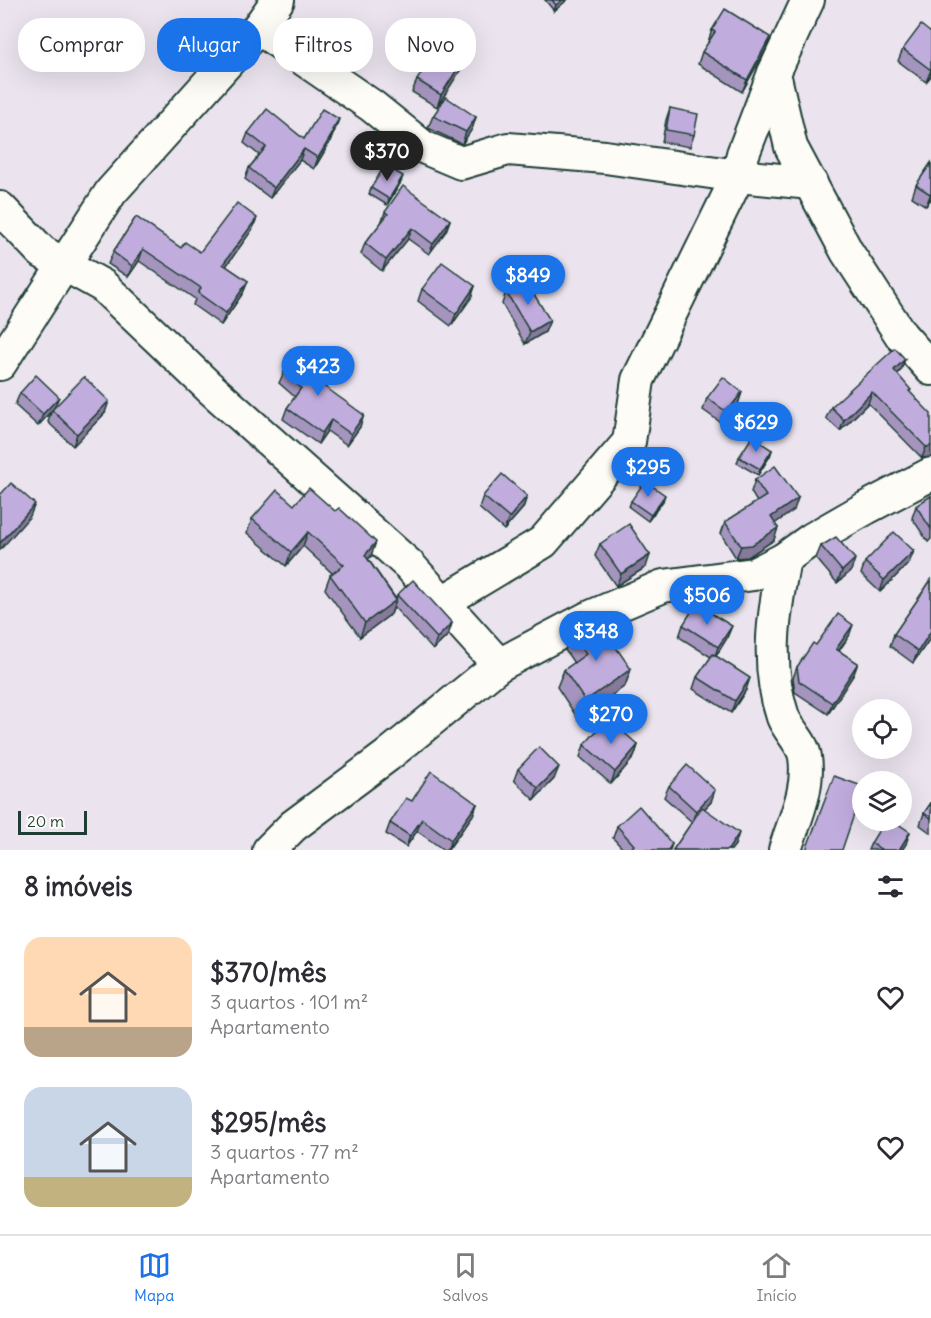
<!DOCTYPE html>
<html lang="pt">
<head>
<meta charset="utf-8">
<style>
	:root { --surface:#fff; --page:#f2f2f3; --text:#2b2b33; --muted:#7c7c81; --line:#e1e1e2; --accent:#1a73e8 }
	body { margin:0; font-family:Delius,sans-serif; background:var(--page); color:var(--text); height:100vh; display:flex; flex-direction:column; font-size:22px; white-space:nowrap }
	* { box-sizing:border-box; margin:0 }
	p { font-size:20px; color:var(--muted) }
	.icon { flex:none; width:33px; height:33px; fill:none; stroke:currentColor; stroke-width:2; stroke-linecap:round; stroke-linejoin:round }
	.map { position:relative; height:850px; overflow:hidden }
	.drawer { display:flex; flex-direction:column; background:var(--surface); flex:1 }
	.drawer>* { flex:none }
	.guide { position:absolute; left:18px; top:18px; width:600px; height:54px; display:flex; gap:12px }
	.controls { position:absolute; left:852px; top:699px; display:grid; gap:12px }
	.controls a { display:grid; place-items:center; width:60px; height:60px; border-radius:50%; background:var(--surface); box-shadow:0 6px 24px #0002; font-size:30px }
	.scale { position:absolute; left:18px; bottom:15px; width:69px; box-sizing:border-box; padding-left:6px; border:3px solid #1f3d34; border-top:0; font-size:16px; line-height:21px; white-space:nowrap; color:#1f3d34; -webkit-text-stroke:4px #fdfcf7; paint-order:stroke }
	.price { position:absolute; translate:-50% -51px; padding:0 14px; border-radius:21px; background:var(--accent); color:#fff; font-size:20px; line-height:39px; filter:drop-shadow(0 2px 3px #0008) }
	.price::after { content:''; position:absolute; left:50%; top:36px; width:18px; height:14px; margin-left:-9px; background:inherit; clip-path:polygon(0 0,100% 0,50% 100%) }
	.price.active { background:#222; color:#fff }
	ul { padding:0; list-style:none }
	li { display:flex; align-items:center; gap:18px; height:150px; padding:0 24px }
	li span { display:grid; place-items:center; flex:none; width:168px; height:120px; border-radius:18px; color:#555 }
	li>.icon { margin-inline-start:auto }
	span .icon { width:72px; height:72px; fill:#fffc; stroke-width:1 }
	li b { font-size:26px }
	h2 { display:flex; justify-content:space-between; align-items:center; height:72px; padding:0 24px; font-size:26px }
	.tag { padding:0 21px; border-radius:24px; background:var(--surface); box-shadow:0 6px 24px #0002; font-size:21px; line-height:54px }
	.tag.active { background:var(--accent); color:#fff }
	.tab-bar { display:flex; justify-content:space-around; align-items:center; height:84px; border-top:2px solid var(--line); background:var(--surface); font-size:16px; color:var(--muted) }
	.tab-bar a { display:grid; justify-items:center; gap:3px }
	.tab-bar .active { color:var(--accent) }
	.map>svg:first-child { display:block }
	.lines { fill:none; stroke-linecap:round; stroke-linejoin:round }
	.minor-casing { stroke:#1f3d34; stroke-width:36 }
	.minor { stroke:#fdfcf7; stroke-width:32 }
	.wall { fill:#a595be; stroke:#1f3d34; stroke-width:1.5 }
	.shaded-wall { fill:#86799b; stroke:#1f3d34; stroke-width:1.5 }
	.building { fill:#c0addd; stroke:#1f3d34; stroke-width:1.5 }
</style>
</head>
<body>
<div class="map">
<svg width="931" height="850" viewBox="0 0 931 850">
	<rect width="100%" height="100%" fill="#ebe4ef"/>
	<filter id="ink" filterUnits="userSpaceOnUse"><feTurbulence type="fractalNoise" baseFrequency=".0167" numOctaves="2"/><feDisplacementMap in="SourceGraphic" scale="12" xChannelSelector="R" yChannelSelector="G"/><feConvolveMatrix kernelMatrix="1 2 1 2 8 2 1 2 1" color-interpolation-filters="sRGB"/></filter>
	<g filter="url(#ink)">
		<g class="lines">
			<!-- minor casing -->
			<g class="minor-casing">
				<g id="minor">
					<path d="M808,0l-34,73 17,74 56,105 54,83 30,34"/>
					<path d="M258,28l114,78 51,41 38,16 47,-14 97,8 133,19 -100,204 -9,62 -86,100 -100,60"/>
					<path d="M774,73l-31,81 -5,22 73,7"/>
					<path d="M0,208l42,44 61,34 106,101 200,178 90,100"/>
					<path d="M0,364l111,-172 147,-164 20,-28"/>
					<path d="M784,559c-10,53 -19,105 -1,158 5,13 20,26 22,40 5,33 -11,63 -20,93"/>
					<path d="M269,850l24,-24 94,-70 112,-91 89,-47 75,-32 91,-12 30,-15 28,-20 54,-31 65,-34"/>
				</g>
			</g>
			<!-- minor -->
			<use href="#minor" class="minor"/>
		</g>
		<!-- wall -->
		<g class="wall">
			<path d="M545,0h22l-13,11z"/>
			<path d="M712,30l54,19 -24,43 -44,-28 4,-12 7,-10h-1z"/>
			<path d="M931,33v43l-5,6 -28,-21 5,-12z"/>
			<path d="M470,49l-4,12 -29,46 -25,-15 5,-12z"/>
			<path d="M670,108l24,27 -4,12 -28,-5 4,-22z"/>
			<path d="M433,116l43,1 -4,12 -10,15 -34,-16z"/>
			<path d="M335,130l-5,12 -16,27 -14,-9 -30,38 -25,-19 4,-11 10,-13 -15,-12 4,-10 56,6z"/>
			<path d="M931,163v37h-1l-4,6 -14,-9 4,-12z"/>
			<path d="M401,182l-14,23 -18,-11 2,-6z"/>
			<path d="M385,212l65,8 -4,11 -17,23 -21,-15 -26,32 -21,-17 4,-11 16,-20z"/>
			<path d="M136,217l45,31 19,4 52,-22 -26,36 22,15 -5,12 -22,32 -28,-20 2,-6 -56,-38 -11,16 -20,-13 5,-12z"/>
			<path d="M475,286l-4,12 -20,28 -33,-25 4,-12z"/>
			<path d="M506,292l44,28 -5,12 -20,12 -23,-40z"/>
			<path d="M905,359l-4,11 -4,4 13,18 21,65 -9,1 -54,-55 -28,28 -14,-13 5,-11z"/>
			<path d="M326,366l-4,11 -5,5 43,45 -13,18 -20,-14 -9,13 -35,-25 4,-11 8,-11 -16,-14 5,-11z"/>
			<path d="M742,392l-4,12 -15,20 -20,-14 4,-12z"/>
			<path d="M20,393l35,14 50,6 -32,33 -25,-24 3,-10 -13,14 -23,-21z"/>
			<path d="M772,450l-2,6 -12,19 -21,-12 2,-6z"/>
			<path d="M755,480l39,30 -19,13 -1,17 -26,17 -12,1 -15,-24 4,-12 32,-20 -6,-10z"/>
			<path d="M483,496h44l-4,12 -19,22 -25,-22z"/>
			<path d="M931,496v43l-3,3 -16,-24 4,-12z"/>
			<path d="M631,501h32l-15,20 -19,-14z"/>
			<path d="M294,505l77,51 -3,3 28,40 1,-4 55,28 -4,12 -15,15 -39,-43 -3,7 -31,23 -35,-48 5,-14 3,-1 -30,-28 -17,20 -39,-33 5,-14z"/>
			<path d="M600,544l46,23 -30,19 -21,-30z"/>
			<path d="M821,546l30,25 -14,12 -21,-25z"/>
			<path d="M865,562l44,1 -29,29 -19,-18z"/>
			<path d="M931,580v57l-18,26 -23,-17 4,-12z"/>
			<path d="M683,625l44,13 -11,18 30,34 -15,23 -38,-24 4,-12 14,-20 -32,-20z"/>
			<path d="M572,633l59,36 -6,17 -47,33 -21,-32 7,-17 10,-7 -9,-13z"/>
			<path d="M849,636l-10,15 15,23 -26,40 -33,-22 -2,-14 4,-11 19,-22z"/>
			<path d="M584,745h54l-4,12 -23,27 -31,-27z"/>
			<path d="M518,769l36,10 -20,21 -20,-20z"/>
			<path d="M669,786l42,16 -7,7 31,36 -4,5h-58l19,-28 -28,-25z"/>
			<path d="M412,801l65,3 -4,11 -25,35h-4l-27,-19 -11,16 -20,-13 4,-11z"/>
			<path d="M931,803v30l-11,-8 4,-12z"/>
			<path d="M617,826l55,18 -2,6h-46l-11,-12z"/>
			<path d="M871,843l35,1 -4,6h-34z"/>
		</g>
		<!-- shaded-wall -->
		<g class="shaded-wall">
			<path d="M562,0h5l-13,11 2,-6z"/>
			<path d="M770,37l-4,12 -24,43 5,-12z"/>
			<path d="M470,49l-4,12 -29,46 4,-12z"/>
			<path d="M931,70v6l-5,6z"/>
			<path d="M476,117l-4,12 -10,15 4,-12z"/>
			<path d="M339,119l-4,11 -7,11 4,-11z"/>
			<path d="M334,131l-4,11 -16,27 4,-11z"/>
			<path d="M304,149l-4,11 -30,38 4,-10z"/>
			<path d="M403,176l-2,6 -14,23 2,-6z"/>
			<path d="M931,193l-1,7 -4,6z"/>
			<path d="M257,218l-5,12 -33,46 4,-12z"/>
			<path d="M450,220l-4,11 -17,23 4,-10z"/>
			<path d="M412,228l-4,11 -26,32 4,-11z"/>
			<path d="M143,249l-4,12 -11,16 4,-11z"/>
			<path d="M248,281l-5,12 -22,32 5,-12z"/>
			<path d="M475,286l-4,12 -20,28 5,-12z"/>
			<path d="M550,320l-5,12 -20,12 5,-12z"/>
			<path d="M905,359l-4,11 -11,12 4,-12z"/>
			<path d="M326,366l-4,11 -12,13 4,-11z"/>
			<path d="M742,392l-4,12 -15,20 4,-12z"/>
			<path d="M872,392l-4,11 -28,28 4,-11z"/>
			<path d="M59,397l-5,11 -2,2 -14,16 5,-12z"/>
			<path d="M109,401l-4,12 -32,33 4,-12z"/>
			<path d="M364,415l-4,12 -13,18 4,-11z"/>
			<path d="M331,420l-4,11 -9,13 4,-11z"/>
			<path d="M931,446v11l-9,1 4,-11z"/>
			<path d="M772,450l-2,6 -12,19 2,-6z"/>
			<path d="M665,495l-2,6 -15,20 3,-6z"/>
			<path d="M527,496l-4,12 -19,22 5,-12z"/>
			<path d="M798,498l-4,12 -27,19 4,-12z"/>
			<path d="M35,504l-5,12 -30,34v-7z"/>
			<path d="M778,528l-4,12 -26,17 -12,1 5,-12z"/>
			<path d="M308,532l-5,14 -17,20 5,-14z"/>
			<path d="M376,542l-5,14 -11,13 5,-14z"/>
			<path d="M914,551l-5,12 -29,29 4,-12z"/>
			<path d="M650,555l-4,12 -30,19 5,-12z"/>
			<path d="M855,559l-4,12 -14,12 5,-12z"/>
			<path d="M396,600l-5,14 -31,23 5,-14z"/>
			<path d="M452,623l-4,12 -15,15 4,-12z"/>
			<path d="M853,625l-4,11 -17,24 4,-11z"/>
			<path d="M732,626l-5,12 -13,21 4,-12z"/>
			<path d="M931,631v6l-18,26 5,-12z"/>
			<path d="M858,663l-4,11 -26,40 4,-11z"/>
			<path d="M631,669l-6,17 -47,33 7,-18z"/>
			<path d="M750,678l-4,12 -15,23 4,-12z"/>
			<path d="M638,745l-4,12 -23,27 4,-12z"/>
			<path d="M559,767l-5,12 -20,21 4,-12z"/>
			<path d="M715,790l-4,12 -19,20 4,-11z"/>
			<path d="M477,804l-4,11 -26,35 4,-10z"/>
			<path d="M422,819l-5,12 -11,16 4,-11z"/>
			<path d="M910,832l-4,12 -4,6h-3z"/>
			<path d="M739,833l-4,12 -4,5h-3z"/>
		</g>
		<!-- building -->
		<g class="building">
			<path d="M552,0h10l-6,5z"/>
			<path d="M725,9l45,28 -23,43 -45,-28 13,-20 -3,-2z"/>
			<path d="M921,25l10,8v37l-28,-21z"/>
			<path d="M445,34l25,15 -29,46 -24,-15z"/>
			<path d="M446,97l30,20 -10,15 -33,-16z"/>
			<path d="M670,108l28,6 -4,21 -28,-5z"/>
			<path d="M267,109l37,30 18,-30 17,10 -7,11 2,1 -16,27 -14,-9 -30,39 -25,-20 17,-21 -18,-14z"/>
			<path d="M931,163v30l-1,1 -14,-9z"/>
			<path d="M385,165l18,11 -14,23 -18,-11z"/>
			<path d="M403,186l47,34 -17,24 -21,-16 -26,32 -21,-17 23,-29 -3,-2z"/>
			<path d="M237,203l20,15 -34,46 25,17 -22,32 -28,-20 3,-5 -58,-39 -11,17 -19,-14 23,-35 45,31 4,-6 15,10z"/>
			<path d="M442,262l33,24 -19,28 -34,-25z"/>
			<path d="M525,280l25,40 -20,12 -24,-40z"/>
			<path d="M305,347l21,19 -12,13 50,36 -13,19 -20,-14 -9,13 -35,-25 14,-20 -17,-16z"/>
			<path d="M895,348l10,11 -11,11 17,20 -2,1 22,23v32l-5,1 -54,-55 -28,28 -13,-13z"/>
			<path d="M36,375l23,22 -16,17 -23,-21z"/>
			<path d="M84,377l25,24 -32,33 -25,-24z"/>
			<path d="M723,377l19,15 -15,20 -20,-14z"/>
			<path d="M752,437l20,13 -12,19 -21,-12z"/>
			<path d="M775,466l23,32 -27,19 7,11 -26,17 -11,1 -16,-24 41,-26 -11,-16z"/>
			<path d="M502,474l25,22 -18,22 -26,-22z"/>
			<path d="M645,481l20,14 -14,20 -20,-14z"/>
			<path d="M11,483l24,21 -35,39v-48z"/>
			<path d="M309,488l26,23 4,-3 37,34 -11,13 31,45 -31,23 -35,-48 14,-10 -36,-33 -17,20 -39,-33 25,-29 17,15z"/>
			<path d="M931,496v33l-15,-23z"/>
			<path d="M629,524l21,31 -29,19 -21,-30z"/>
			<path d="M894,532l20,19 -30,29 -19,-18z"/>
			<path d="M836,537l19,22 -13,12 -21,-25z"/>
			<path d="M413,580l39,43 -15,15 -40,-43z"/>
			<path d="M931,580v51l-13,20 -24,-17z"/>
			<path d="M696,604l36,22 -14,21 -35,-22z"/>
			<path d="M838,614l15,11 -17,24 22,14 -26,40 -33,-22 -2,-14 16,-24 3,2z"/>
			<path d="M597,620l34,49 -46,32 -21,-31 22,-16 -14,-21z"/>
			<path d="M713,654l37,24 -15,23 -38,-24z"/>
			<path d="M608,718l30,27 -23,27 -31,-27z"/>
			<path d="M539,747l20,20 -21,21 -20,-19z"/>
			<path d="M687,765l28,25 -19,21 -27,-25z"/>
			<path d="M431,771l46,33 -26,36 -29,-21 -12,17 -20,-13 16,-25 6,3z"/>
			<path d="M834,776l28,10v5l-20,59h-36z"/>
			<path d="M931,803v15l-7,-5z"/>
			<path d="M639,806l33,38 -4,6h-38l4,-5 -17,-19z"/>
			<path d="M702,807l37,26 -11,17h-55z"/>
			<path d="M885,820h7l18,12 -11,18h-17l-11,-7z"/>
		</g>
	</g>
</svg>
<div class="controls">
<a><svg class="icon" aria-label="locate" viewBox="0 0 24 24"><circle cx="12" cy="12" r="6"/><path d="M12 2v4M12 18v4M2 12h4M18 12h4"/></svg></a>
<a><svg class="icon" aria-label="layers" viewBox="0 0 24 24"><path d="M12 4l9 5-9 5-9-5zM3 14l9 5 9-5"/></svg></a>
</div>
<div class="scale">20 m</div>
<b class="price active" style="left:387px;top:182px">$370</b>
<b class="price" style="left:528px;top:306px">$849</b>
<b class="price" style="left:318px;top:397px">$423</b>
<b class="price" style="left:756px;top:453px">$629</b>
<b class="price" style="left:648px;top:498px">$295</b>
<b class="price" style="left:707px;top:626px">$506</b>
<b class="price" style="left:596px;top:662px">$348</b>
<b class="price" style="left:611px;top:745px">$270</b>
<div class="guide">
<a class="tag">Comprar</a>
<a class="tag active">Alugar</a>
<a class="tag">Filtros</a>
<a class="tag">Novo</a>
</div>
</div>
<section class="drawer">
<h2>8 imóveis<svg class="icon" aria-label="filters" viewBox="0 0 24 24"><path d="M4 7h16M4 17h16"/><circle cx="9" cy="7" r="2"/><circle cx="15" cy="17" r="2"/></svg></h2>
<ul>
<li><span style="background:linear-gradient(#ffd9b3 75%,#b9a48a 0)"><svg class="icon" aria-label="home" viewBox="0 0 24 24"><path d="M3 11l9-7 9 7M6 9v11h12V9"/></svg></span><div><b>$370/mês</b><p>3 quartos · 101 m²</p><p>Apartamento</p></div><svg class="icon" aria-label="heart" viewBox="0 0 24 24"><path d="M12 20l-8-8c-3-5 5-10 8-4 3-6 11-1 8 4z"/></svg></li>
<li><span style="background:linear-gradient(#c9d6e8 75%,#c2b280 0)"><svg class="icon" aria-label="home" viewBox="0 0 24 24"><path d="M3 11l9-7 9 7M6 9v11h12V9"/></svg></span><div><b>$295/mês</b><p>3 quartos · 77 m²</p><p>Apartamento</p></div><svg class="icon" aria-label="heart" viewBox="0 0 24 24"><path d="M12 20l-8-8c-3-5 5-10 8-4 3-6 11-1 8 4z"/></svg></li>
</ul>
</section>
<nav class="tab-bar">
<a class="active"><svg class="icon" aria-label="map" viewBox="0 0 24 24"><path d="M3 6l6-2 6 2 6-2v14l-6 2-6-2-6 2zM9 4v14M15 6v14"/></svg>Mapa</a>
<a><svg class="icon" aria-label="saved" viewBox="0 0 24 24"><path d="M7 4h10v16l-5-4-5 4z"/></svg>Salvos</a>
<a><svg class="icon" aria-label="home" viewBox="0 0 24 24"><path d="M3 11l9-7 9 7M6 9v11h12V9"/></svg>Início</a>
</nav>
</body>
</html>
